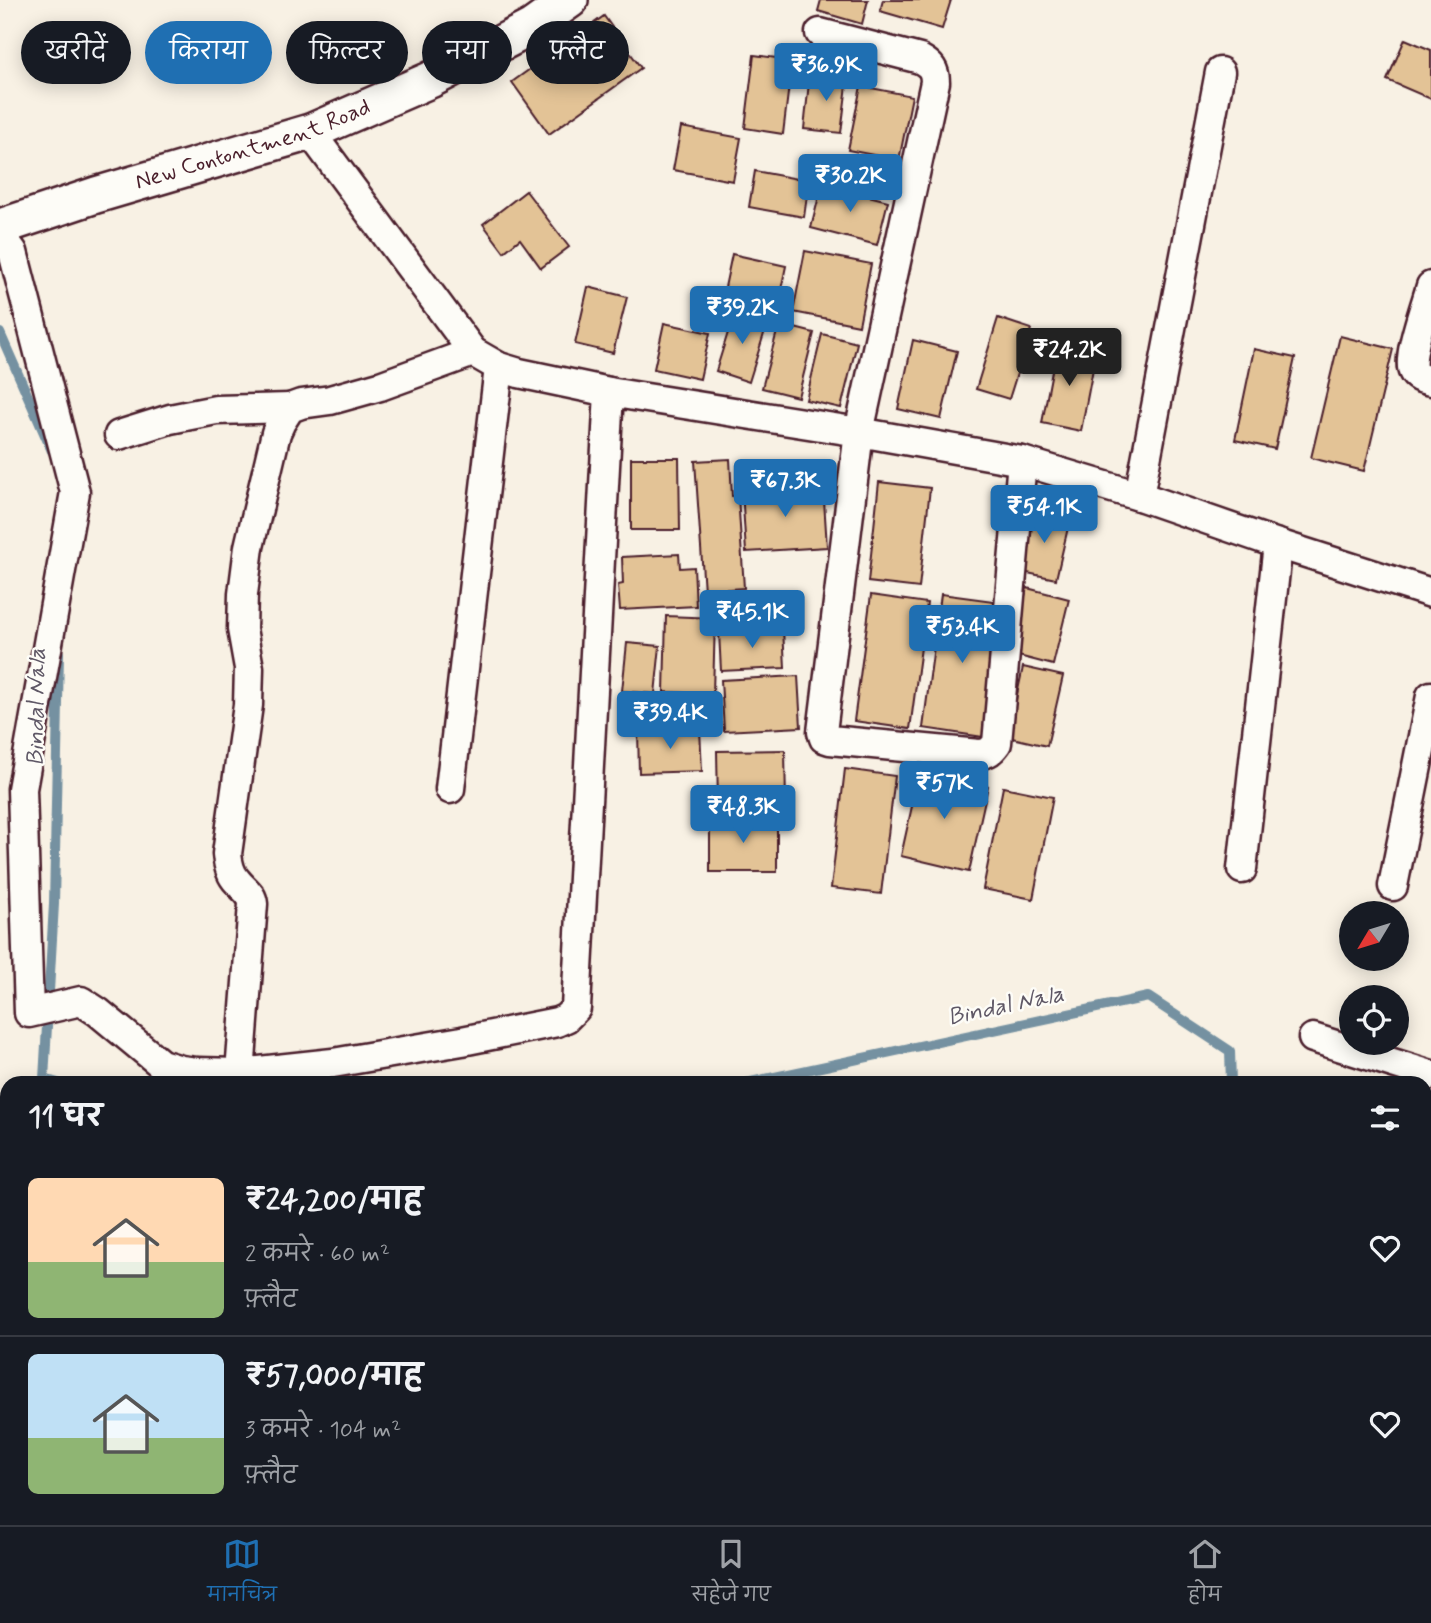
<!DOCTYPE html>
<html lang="hi">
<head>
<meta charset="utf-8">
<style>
	:root { --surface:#171b24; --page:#20242c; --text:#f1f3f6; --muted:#9ea1a6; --line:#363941; --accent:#1f6fb2 }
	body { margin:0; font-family:Mynerve,"Playpen Sans Deva",sans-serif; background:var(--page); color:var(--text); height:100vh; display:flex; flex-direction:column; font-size:26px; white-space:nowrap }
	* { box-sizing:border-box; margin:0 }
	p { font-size:23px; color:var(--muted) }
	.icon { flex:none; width:38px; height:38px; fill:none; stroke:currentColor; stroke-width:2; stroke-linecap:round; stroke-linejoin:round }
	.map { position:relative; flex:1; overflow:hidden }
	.panel { position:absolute; left:0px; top:1076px; width:1432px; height:450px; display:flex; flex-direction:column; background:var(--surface); border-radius:21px 21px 0 0; box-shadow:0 4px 18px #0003 }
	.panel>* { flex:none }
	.banner { position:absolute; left:21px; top:21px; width:700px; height:63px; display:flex; gap:14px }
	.needle { width:46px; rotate:232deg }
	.controls { position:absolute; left:1339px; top:901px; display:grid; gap:14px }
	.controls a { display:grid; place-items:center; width:70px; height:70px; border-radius:50%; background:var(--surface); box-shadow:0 4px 18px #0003; font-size:35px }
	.price { position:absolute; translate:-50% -60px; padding:0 16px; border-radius:7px; background:var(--accent); color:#fff; font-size:23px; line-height:46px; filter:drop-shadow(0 2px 4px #0008) }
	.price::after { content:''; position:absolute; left:50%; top:42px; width:21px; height:16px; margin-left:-10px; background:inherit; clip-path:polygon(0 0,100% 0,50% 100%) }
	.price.selected { background:#222; color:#fff }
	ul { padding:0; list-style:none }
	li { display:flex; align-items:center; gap:21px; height:175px; padding:0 28px }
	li+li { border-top:2px solid var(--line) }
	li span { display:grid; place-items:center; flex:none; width:196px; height:140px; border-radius:10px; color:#555 }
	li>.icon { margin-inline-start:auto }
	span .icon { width:84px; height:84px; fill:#fffc; stroke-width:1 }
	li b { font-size:30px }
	h2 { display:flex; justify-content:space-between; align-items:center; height:84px; padding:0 28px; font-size:30px }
	.chip { padding:0 24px; border-radius:32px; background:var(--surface); box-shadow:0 4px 18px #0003; font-size:24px; line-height:63px }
	.chip.selected { background:var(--accent); color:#fff }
	.tab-bar { display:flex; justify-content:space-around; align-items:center; height:98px; border-top:2px solid var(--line); background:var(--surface); font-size:19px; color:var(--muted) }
	.tab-bar a { display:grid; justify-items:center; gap:4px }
	.tab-bar .selected { color:var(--accent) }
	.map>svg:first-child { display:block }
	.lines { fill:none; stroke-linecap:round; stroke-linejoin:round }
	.stream { stroke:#7491a1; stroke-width:10 }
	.building { fill:#e3c396; stroke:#4a1f2b; stroke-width:2 }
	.minor-casing { stroke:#4a1f2b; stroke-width:33 }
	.tertiary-casing { stroke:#4a1f2b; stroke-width:40 }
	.minor { stroke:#fdfcf7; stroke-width:28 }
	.tertiary { stroke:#fdfcf7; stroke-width:35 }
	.labels { text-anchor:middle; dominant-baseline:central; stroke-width:5; stroke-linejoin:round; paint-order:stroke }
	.street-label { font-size:23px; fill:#4a1f2b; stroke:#fdfcf7 }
	.water-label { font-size:24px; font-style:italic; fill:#5f5866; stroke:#fdfcf7 }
</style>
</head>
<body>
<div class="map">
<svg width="1431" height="1525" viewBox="0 0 1431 1525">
	<rect width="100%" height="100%" fill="#f8f1e4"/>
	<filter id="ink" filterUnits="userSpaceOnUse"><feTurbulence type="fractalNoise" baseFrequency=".0143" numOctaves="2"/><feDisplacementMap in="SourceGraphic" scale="14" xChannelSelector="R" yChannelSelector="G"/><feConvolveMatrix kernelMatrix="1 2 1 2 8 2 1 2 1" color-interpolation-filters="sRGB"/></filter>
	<g filter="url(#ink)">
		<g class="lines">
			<!-- stream -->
			<g class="stream">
				<path d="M0,333l52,118"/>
				<path d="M58,1083l-14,-4 10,-175 5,-251"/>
				<path d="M746,1083l402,-86 82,54 1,32"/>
				<path d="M1424,1389l7,1"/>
			</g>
		</g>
		<!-- building -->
		<g class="building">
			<path d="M821,0h47l-6,24 -44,-13z"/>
			<path d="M883,0h68l-9,29 -62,-18z"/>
			<path d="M604,16l37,52 -92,66 -37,-52z"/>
			<path d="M1405,39l26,11v49l-44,-19z"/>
			<path d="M754,55l38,5 -9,74 -38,-6z"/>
			<path d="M810,73l38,4 -7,56 -37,-4z"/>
			<path d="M861,86l51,10 -13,64 -51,-10z"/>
			<path d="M681,127l60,11 -8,43 -60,-11z"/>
			<path d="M755,171l54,10 -5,36 -55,-10z"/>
			<path d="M822,184l66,17 -11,44 -66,-17z"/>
			<path d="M526,191l43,56 -28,21 -21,-29 -16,13 -21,-28z"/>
			<path d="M805,251l66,13 -12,61 -66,-13z"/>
			<path d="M732,254l54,12 -8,38 -54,-12z"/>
			<path d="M588,287l39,10 -14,56 -38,-9z"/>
			<path d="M735,310l33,11 -19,61 -33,-11z"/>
			<path d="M998,318l33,11 -22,70 -33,-10z"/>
			<path d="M664,323l46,10 -10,46 -46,-10z"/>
			<path d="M779,324l35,9 -16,64 -36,-9z"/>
			<path d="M822,334l35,9 -16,65 -35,-8z"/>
			<path d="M1340,336l53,13 -29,122 -53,-13z"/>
			<path d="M913,340l44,11 -16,68 -43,-10z"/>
			<path d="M1057,345l39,8 -15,78 -39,-8z"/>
			<path d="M1254,349l41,9 -20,91 -40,-9z"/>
			<path d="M631,458h48l1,72h-49z"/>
			<path d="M730,459l2,37h6l6,92 -40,3 -9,-130z"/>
			<path d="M879,482l51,6 -11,100 -51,-6z"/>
			<path d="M823,485l4,62 -81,5 -4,-62z"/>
			<path d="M1032,510l38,9 -14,60 -38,-8z"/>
			<path d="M679,554l1,14 14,-1 2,39 -76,4 -2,-25 5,-1 -1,-27z"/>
			<path d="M1027,588l42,11 -16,66 -42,-11z"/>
			<path d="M941,594l60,8 -18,135 -60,-9z"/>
			<path d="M871,595l56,8 -17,126 -56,-8z"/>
			<path d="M666,616l49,2 -2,76 -49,-2z"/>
			<path d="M783,628l2,40 -64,3 -2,-39z"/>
			<path d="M627,643l33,3 -5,48 -33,-3z"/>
			<path d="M1023,667l40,9 -16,70 -39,-9z"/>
			<path d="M798,676l3,51 -77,4 -3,-51z"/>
			<path d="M680,700l31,1v25h-31z"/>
			<path d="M700,729l2,42 -63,2 -1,-42z"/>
			<path d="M785,750l1,55h-68l-1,-54z"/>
			<path d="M845,769l50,7 -14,118 -50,-6z"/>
			<path d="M920,770l68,16 -19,86 -68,-16z"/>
			<path d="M1003,787l50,10 -20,102 -50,-10z"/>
			<path d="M710,818l67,1v53h-67z"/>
		</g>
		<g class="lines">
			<!-- minor casing -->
			<g class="minor-casing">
				<g id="minor">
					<path d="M820,33l100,26c11,6 15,11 15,23l-76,350 -37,300 2,6 6,2 149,14c9,0 13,-4 18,-11l25,-282"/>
					<path d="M310,132l163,220 26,15 20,6 90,19 250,40 163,29 117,35 139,48 153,49"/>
					<path d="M0,234l13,18 62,240 -53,297 7,224 52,-12 17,11 63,52 20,6 16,2 43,1 93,-10 129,-22 95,-19 9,-4 10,-10 33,-616"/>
					<path d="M1431,286c-4,15 -25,73 -18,85 3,7 11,8 18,10"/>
					<path d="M119,435l51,-16 46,-9 74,-2"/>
					<path d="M1139,496l81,-424"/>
					<path d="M450,789l49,-422"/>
					<path d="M1242,869l36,-325"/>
					<path d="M1393,886l38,-190"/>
					<path d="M1313,1038l118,37"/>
					<path d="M240,1073l13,-169c-1,-11 -9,-14 -16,-23 -7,-7 -9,-17 -10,-27l21,-149 1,-37 -7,-39 1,-35 6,-47 27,-114 5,-11 9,-14 11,-4 29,-4 50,-14 93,-34"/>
				</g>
			</g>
			<!-- tertiary casing -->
			<g class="tertiary-casing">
				<g id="tertiary">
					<path id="s1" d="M0,227l96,-32 214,-63 120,-52 102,-53 38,-27"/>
				</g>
			</g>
			<!-- minor -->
			<use href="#minor" class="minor"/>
			<!-- tertiary -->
			<use href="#tertiary" class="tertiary"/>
		</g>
	</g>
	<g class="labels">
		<!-- street labels -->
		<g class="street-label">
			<text stroke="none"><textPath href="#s1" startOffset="266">New Contontment Road</textPath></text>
		</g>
		<!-- water labels -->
		<g class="water-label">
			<text transform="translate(37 707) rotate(-89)">Bindal Nala</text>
			<text transform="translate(1006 1006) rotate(-12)">Bindal Nala</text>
		</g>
	</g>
</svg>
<div class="controls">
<a><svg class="needle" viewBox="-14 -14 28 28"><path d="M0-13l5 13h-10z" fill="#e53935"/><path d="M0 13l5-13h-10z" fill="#9ea1a6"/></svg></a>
<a><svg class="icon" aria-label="locate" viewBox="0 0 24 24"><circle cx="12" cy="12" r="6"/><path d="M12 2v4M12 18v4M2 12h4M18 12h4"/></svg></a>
</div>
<b class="price" style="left:826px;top:103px">₹36.9K</b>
<b class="price" style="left:850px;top:214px">₹30.2K</b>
<b class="price" style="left:742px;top:346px">₹39.2K</b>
<b class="price selected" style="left:1069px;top:388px">₹24.2K</b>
<b class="price" style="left:785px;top:519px">₹67.3K</b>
<b class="price" style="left:1044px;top:545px">₹54.1K</b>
<b class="price" style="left:752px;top:650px">₹45.1K</b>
<b class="price" style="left:962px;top:665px">₹53.4K</b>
<b class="price" style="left:670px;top:751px">₹39.4K</b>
<b class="price" style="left:944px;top:821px">₹57K</b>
<b class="price" style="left:743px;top:845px">₹48.3K</b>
<div class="banner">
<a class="chip">खरीदें</a>
<a class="chip selected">किराया</a>
<a class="chip">फ़िल्टर</a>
<a class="chip">नया</a>
<a class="chip">फ़्लैट</a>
</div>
<section class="panel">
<h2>11 घर<svg class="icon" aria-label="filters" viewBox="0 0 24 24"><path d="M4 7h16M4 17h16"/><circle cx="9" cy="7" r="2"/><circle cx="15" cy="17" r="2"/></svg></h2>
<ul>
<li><span style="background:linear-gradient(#ffd9b3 60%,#8fb573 0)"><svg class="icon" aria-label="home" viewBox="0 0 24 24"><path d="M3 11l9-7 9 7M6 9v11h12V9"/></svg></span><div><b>₹24,200/माह</b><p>2 कमरे · 60 m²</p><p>फ़्लैट</p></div><svg class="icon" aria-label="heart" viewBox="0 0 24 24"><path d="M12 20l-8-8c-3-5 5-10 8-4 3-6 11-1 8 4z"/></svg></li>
<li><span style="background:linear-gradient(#bfe0f5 60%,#8fb573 0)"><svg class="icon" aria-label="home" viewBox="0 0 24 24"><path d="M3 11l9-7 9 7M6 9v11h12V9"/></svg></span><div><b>₹57,000/माह</b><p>3 कमरे · 104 m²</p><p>फ़्लैट</p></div><svg class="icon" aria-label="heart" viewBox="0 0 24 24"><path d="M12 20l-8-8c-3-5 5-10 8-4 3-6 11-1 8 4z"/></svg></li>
</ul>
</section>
</div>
<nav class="tab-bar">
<a class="selected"><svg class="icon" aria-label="map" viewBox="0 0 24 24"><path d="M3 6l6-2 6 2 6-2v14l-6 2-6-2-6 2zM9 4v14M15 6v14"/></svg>मानचित्र</a>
<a><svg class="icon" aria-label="saved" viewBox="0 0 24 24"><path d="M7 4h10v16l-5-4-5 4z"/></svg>सहेजे गए</a>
<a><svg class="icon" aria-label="home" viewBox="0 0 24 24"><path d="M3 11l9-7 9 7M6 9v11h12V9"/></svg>होम</a>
</nav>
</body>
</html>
